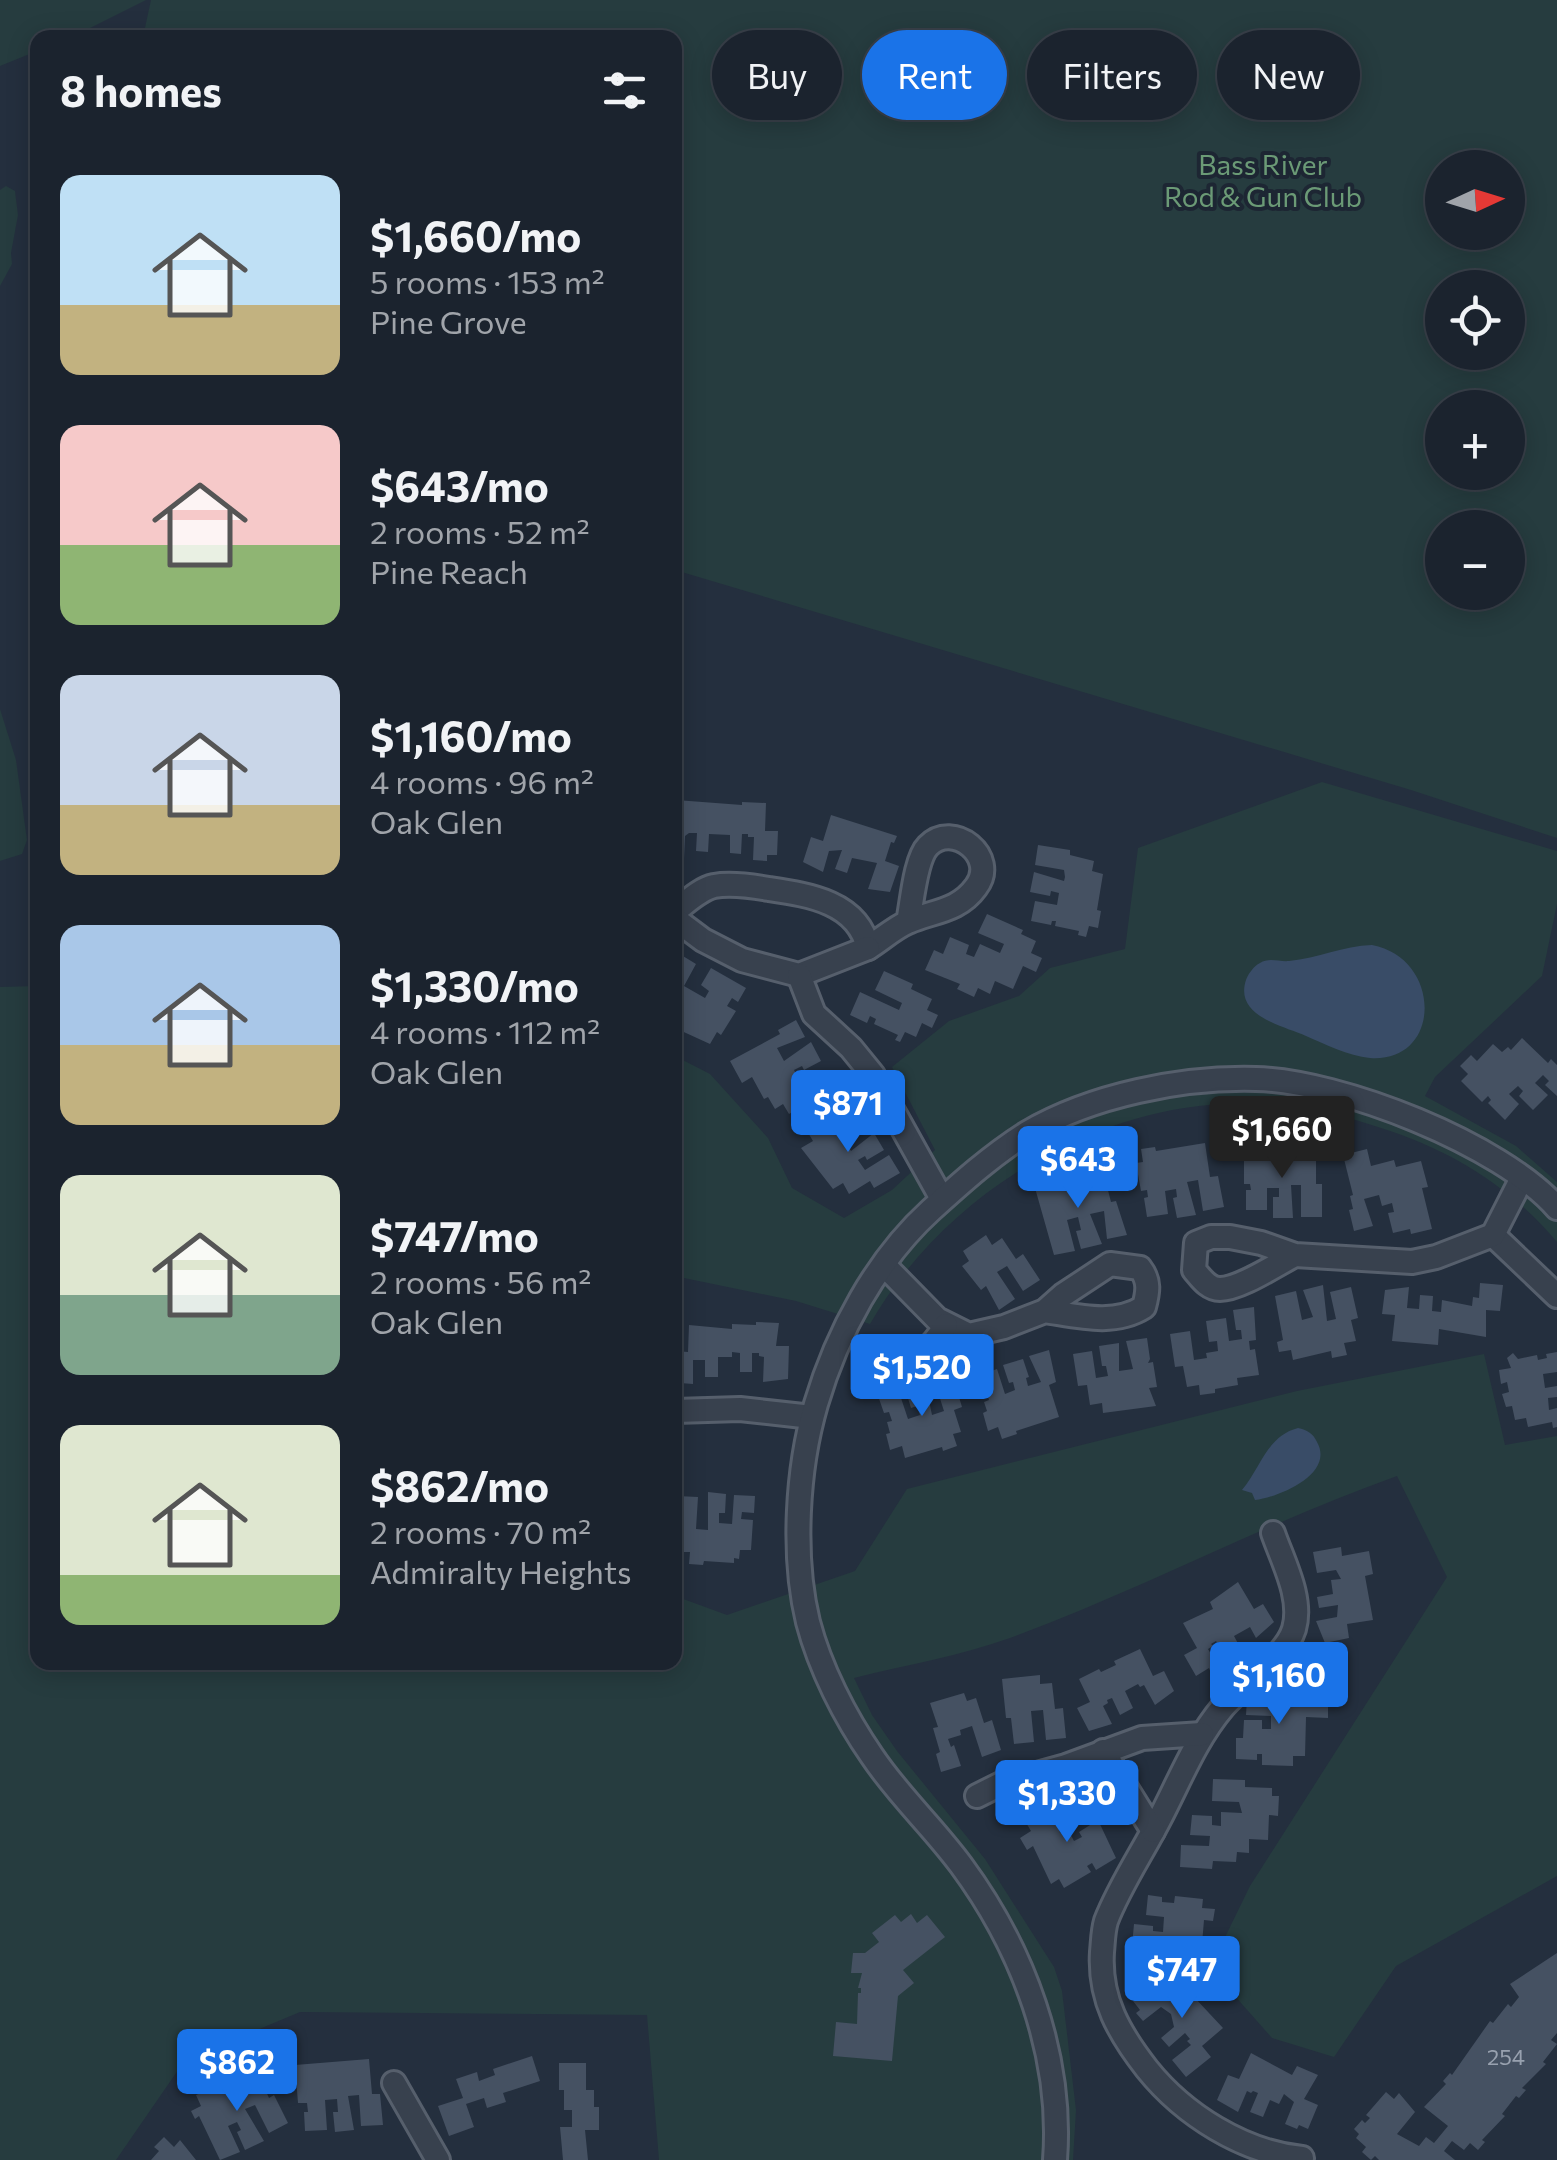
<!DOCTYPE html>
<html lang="en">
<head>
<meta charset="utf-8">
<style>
	:root { --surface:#1b232e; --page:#282f3a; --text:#f1f3f6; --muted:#a0a4aa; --line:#39404a; --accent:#1a73e8 }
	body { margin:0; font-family:Commissioner,sans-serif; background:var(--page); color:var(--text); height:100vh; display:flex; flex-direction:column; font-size:38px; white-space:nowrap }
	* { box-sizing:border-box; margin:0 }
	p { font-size:32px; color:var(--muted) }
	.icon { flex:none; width:55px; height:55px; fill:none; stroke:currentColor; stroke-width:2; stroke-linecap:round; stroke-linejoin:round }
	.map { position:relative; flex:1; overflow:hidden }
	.side { position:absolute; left:30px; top:30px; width:652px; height:1640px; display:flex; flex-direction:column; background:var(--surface); border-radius:20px; box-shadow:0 5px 25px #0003,0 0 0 2px var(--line) }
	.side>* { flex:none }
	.banner { position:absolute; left:712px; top:30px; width:692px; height:90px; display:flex; gap:20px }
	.needle { width:65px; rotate:86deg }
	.tools { position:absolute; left:1425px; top:150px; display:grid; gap:20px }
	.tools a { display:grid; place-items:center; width:100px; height:100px; border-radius:50%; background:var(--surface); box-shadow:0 5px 25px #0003,0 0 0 2px var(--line); font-size:50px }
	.price { position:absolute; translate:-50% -85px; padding:0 22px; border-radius:10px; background:var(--accent); color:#fff; font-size:32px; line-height:65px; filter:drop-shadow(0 2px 5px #0008) }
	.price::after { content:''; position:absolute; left:50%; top:60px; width:30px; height:22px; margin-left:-15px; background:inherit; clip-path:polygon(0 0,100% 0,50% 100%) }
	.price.on { background:#222; color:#fff }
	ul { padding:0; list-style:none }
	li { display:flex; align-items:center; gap:30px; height:250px; padding:0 30px }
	li span { display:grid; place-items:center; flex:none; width:280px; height:200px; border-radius:20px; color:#555 }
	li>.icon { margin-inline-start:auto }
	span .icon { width:120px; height:120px; fill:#fffc; stroke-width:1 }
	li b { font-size:42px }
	h2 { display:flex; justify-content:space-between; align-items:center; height:120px; padding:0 30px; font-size:42px }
	.chip { padding:0 35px; border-radius:45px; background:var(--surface); box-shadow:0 5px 25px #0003,0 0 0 2px var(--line); font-size:35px; line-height:90px }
	.chip.on { background:var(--accent); color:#fff }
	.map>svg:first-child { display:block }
	.green { fill:#263c3f; fill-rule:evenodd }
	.water { fill:#394c67 }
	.building { fill:#455162 }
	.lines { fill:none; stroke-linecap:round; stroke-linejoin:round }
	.street-casing { stroke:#565f6c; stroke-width:28 }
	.street { stroke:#38414e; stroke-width:22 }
	.labels { text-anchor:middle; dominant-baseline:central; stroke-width:8; stroke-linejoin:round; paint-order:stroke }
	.number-label { font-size:22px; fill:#98a1af }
	.park-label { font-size:28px; fill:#6b9a76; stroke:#1d2633 }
</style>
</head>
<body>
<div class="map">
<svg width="1557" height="2160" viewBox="0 0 1557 2160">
	<rect width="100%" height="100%" fill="#242f3e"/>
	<!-- green -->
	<g class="green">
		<path d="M0,0h146l-74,37 -34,1 -1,13 -37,15z"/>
		<path d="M151,0h1406v838l-146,-48 -736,-220v-532l-532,-1zM1442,168h66v64h-66zM1442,288h66v64h-66zM1442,408h66v64h-66zM1442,528h66v64h-66z"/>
		<path d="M6,186l9,5 3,24 -7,38 1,11 -12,22v-96z"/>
		<path d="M0,709l16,51 11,80 -5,14 -22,7z"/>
		<path d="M1322,782l235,69v53l-15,72 -107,101 -10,19 91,50 41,36v60c-46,-55 -108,-93 -176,-114 -31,-10 -64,-20 -96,-23 -165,-17 -334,78 -415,219l-74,-23 -112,-23 -9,-6v-216l35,18 58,64 24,50 52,30 48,-28 43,-40 -43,-83 57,-46 70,-25 31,-28 75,-19 13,-101z"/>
		<path d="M37,986l1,676h637v-66l52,19 128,-44 52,-82 390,-98 187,-37 21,91 52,-9v440l-161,90 -62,91 -62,-19 -62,-70 40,-82 197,-309 -50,-101c-132,47 -256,114 -387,162 -50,18 -105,27 -156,40l18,37 25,36 88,108 69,108 8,24 14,119 -3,50h-414l-12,-145 -347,-3 -115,48 -69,100h-116v-1173z"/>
	</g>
	<!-- water -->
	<g class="water">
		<path d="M1372,945c70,13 71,118 -2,113 -22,-2 -45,-14 -64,-22 -23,-10 -72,-20 -60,-56 2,-6 8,-14 14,-17 9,-6 19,-1 29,-2 29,-3 54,-15 83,-16z"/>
		<path d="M1298,1428c9,2 15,5 19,14 18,32 -38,55 -62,58l-3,-7 -10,-3c19,-23 25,-54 56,-62z"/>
	</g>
	<!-- building -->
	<g class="building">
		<path d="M676,800l66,5v-3l24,1 -1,28h13l-1,24h-10v6l-14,-1 1,-23h-6v-3h-6l-1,20 -11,-1v-18l-21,-1 -1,18 -12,-1 1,-18h-8l-4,3 -1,23h-9z"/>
		<path d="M831,815l66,21 -3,7 -3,-1 -6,19 14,5 -9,26 -22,-3 9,-26 -25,-5 -5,15 -12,-4 7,-19 -13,1 -6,21 -20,-10 8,-25 12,4z"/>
		<path d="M1038,845l32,5v5l24,6 -2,10 11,3 -6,36 4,1 -3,17 -9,-2 -3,11 -8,-2 1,-4 -24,-5 1,-5h-4l-1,4 -20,-4 4,-20 22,4 2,-12 -8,-2 -1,5 -20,-4 4,-20 30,9 1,-4 -1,-7 -29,-5z"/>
		<path d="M987,914l36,16 -2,4 15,7 -5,12 11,5 -6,14 -13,-6 -10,23 -18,-8 -5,13 -12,-6 -4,9 -17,-8 3,-5 -35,-14 9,-20 9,4 7,-17 19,8 -3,9 8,3 6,-13 20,9 4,-9 -26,-11z"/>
		<path d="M678,953l18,11 -12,22 21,12 4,-7 -8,-6 10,-17 35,20 -8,14 -6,-4 -5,8 9,5 -15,24 -4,-3 -7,12 -35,-16v-71z"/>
		<path d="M884,971l29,13 -2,5 21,10 -5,11 11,5 -6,13 -10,-5 -6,14 -11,-5 -5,10 -5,-2 3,-5 -24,-11 2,-5 -6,-3 -3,7 -17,-8 10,-23 39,18 3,-7 -27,-13z"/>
		<path d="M796,1020l9,17 -28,11 7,13 27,-19 10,19 -17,9 -2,-4 -8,4 11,21 27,-15 10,19 -27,15 -5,-8 -21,12 -6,-10 -8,5 -7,-12 -4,2 -12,-22 -10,6 -12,-22 50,-27 -2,-4z"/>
		<path d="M1522,1038l26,25 3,-4 6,6v31l-12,-11 4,-4 -6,-6 -8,8 13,12 -15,15 -14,-14 4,-5 -5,-5 -9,8 10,10 -14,16 -17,-17 3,-3 -3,-4 -6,6 -21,-21 7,-7 -8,-8 11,-11 6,6 16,-17 9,8 6,-5 3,3z"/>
		<path d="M856,1110l11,18 -22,13 6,10 23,-18 10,17 -17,10 -2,-4 -7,4 7,10 24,-15 11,18 -26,15 -4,-7 -21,13 -6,-11 -10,6 -32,-41 12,-7 -6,-10 24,-10 4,7 6,-3 -2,-4z"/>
		<path d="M1205,1143l5,34 8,-1 6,31 -21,4 -5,-31 -11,2 9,33 -19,3 -4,-20 4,-1 -1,-8 -11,2 3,23 -21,3 -3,-19 4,-1 -1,-7 -6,1 -5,-28 7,-1 -2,-13 14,-2 1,4z"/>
		<path d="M1244,1149h62v11h10v24h6v33h-21v-32h-10l2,33h-20v-21h6v-9h-12v22h-21v-20h5l-1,-6h-6z"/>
		<path d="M1367,1149l4,17 23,-6 2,7 25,-6 7,26 -6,1 10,41 -21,5 -1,-5 -17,4 -5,-20 6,-1 -2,-9 -10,3 -3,-11 -15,4 9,27 -19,5 -5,-21 4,-1 -3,-13 3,-1 -10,-40z"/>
		<path d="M1103,1171l8,31 5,-1 11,34 -20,4 -3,-28 -14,3 12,30 -21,5 -5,-18 5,-1 -3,-13 -11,3 8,31 -21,4 -19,-67z"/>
		<path d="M986,1235l6,10 10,-7 14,21 7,-5 17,26 -17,11 -16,-25 -10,6 18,27 -16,11 -13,-24 -5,4 -19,-24 7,-5 -6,-10z"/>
		<path d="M1480,1283l23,2 -3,26 -14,-1v27l-47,-8 -1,16 -46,-4 3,-26 -13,-1 3,-24 24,-3 -2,21 12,1 1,-14 13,1 -1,15 9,1 1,-12 30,6 1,-9 6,1z"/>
		<path d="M1323,1285l4,36 9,-2 -6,-27 21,-5 7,31 -7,2 5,21 -12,2 3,12 -15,3 -1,-7 -38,9 -2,-10 -12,2 -2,-10 6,-2 -8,-44 21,-5 6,29 11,-3 -10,-27z"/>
		<path d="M1254,1307l2,33 -7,1 1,9 5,-1 4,26 -22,3 1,7 -23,4v4l-15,2 -1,-10 -12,2 -4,-21 -8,1 -5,-33 20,-3 4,29 13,-2 -1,-5 12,-2 -1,-10 -8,1 -3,-21 20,-3 3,23 13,-2 -1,-9h-5l-3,-20z"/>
		<path d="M756,1322l23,1 -3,23h13l-1,33 -25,3 1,-25 -5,-1v-3h-7v19h-12v-19l-8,-1v5h-14v20h-13v-17h-12v24l-13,-1v-4h-5v-28l13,1 1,-27 43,4v-5l24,1z"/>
		<path d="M1147,1338l3,21 -2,4 5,-1 4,25 -8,1 7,18 -53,7 -1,-10 -12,2 -3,-20 -9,1 -5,-32 19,-3 4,27 12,-2 -2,-10h-4l-3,-20 20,-3v28l14,-2 -7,-28z"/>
		<path d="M1049,1350l7,32 -7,3 10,32 -43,14 1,3 -15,5 -4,-12 -10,4 -5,-18 4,-2 -3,-9 5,-2 -3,-9 -4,1 -5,-16 20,-7 8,25 10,-4 -2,-8 -4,1 -6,-18 20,-6 6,18 -3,1 2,8 13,-4 -12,-26z"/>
		<path d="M1557,1352v20l-14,2 2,14 12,-2v11l-9,1 1,12 8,-2v19l-4,1 -1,-6 -24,5 -2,-9 -11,2 -3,-14 -6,1 -4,-13 7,-2 -2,-10 -6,2 -2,-14 12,-2 -4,-10 6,-5 5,6 19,-4 1,5 9,-2 -1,-4z"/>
		<path d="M953,1377l9,30 -8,3 7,22 -8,2 4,12 -14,5 -1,-4 -37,11 -3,-12 -12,4 -4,-16 4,-1 -3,-11 5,-1 -3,-9 -5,1 -7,-20 20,-7 11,33 12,-4 -3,-9 -6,2 -6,-20 20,-7 7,34 12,-4 -9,-28z"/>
		<path d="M708,1492l18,2 -1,19h-6v10l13,1 2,-29 21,1 -1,17 -12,-1 -1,7 12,1 -2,30h-11l-1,9 -5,-1v5l-30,-2 -1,4 -14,-1 1,-12h-10l2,-24 -7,-1 2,-31 21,1 -2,32 12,1z"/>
		<path d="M1341,1547l1,9 27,-5 4,23 -8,2 8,44 -26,4 2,14 -24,5 -9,-22 21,-4 1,-12 -19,3 -2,-11 16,-3 -2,-14 10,-1 -5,-9 -19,3 -4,-21z"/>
		<path d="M1238,1582l16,27 9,-5 11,18 -18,16 -6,-11 -16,9 7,13 -15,8 -10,-16 -5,3 2,2 -5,3 11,19 -8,5 -2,-5 -13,8 -12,-21 13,-7 -14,-25 30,-14 -3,-7z"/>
		<path d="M1140,1649l13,27 11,-5 10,20 -19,14 -11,-20 -4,2 -2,-3 -13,7 8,17 -13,7 -8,-17 -5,2 1,3 -5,3 9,18 -23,7 -12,-23 13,-6 -11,-23 20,-10 2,3 15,-7 -2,-4z"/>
		<path d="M1040,1675v9l12,-1 3,26 8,-1 3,30 -20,2 -3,-30 -12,1 3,31 -20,2 -3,-26h-5l-4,-39z"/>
		<path d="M964,1693l3,8 9,-3 8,25 8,-3 9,30 -19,7 -10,-31 -12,4 1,5 -13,4 3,8 3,-2 7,21 -20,6 -5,-18 4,-2 -7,-24 5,-1 -8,-24z"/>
		<path d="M1261,1693l21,3v5h6v-7l40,1v23l-22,-1 -1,39h-12v10l-31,-1v-11h-5v6l-21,-1v-21h7l1,-18h18v9h9v-13l-25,-1 1,-17 7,1z"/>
		<path d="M1213,1779l32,1v7l27,1v8h7l-1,20 -9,-1 -1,25 -19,-1v14l-12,-1 -1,10 -23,-1 -1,8 -32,-2 1,-22 28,1 1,-10 -20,-1 2,-20 20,1v9l9,1v-14l21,1 -3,-11 -27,-1z"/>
		<path d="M1077,1797l6,12 -25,14 2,10 7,-5 7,13 8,-4 -3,-5 19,-12 18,38 -20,12 -4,-7 -5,3 4,6 -27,16 -5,-9 -8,5 -18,-38 -6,4 -7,-12 11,-7 -6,-10 21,-12 3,4z"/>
		<path d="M1148,1895l14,2v5l12,1 1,-7 28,3 -1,9 13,1 -2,12 -9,-1 -2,24 -36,-3v5l-13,-1v3l-21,-2 2,-22 19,2v5l10,1 1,-15 -18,-2z"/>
		<path d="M911,1914l6,9 10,-8 18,22 -42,33 11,13 -16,13 -6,65 -59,-5 3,-34 21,2 1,-31h3v-5h-3l4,-15h-11l2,-20h12l14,-11 -7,-9 23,-18 6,7z"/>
		<path d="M1557,1953v80l-6,7 6,4 -14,18 3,2 -24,24 4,2 -7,8 -3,-2 -14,18 3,2 -23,24 3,2 -7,8 -8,-7 -6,7 -12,-9 -8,10 11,9h-76l-4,-4 -4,4 -9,-8 4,-5 -10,-9 3,-4 -5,-5 8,-9 3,3 5,-5 -4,-3 20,-23 8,7 5,-6 16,19 -18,22 22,12 7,-9 8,6 14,-17 -24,-19 22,-23 -3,-3 7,-8 2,2 38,-54 3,2 15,-19 3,3 8,-10 -9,-13z"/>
		<path d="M1182,1978l15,17 -3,2 29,31 -21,18 9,11 -25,20 -14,-17 19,-15 -4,-4 3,-2 -5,-6 -16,14 -8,-9 13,-11 -3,-13 -10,-7 -18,14 -7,-8 4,-3 -7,-9 20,-16 6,6z"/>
		<path d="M1251,2053l41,22 5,-9 21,9 -14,24 14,6 -10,24 -9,-4 -2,4 -12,-5 9,-22 -10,-8 -5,10 -9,-4 -7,17 -13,-5 8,-19 -5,-2 -2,2 -4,-2 -9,21 -21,-12 11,-25 11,4z"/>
		<path d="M532,2056l8,25 -37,12 3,9 -19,6 -3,-10 -18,6 8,23 -25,9 -11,-30 25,-8 -7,-19 21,-7 2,9 16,-6 -2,-6z"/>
		<path d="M369,2059l3,35h8l3,31 -22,1 -2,-31 -11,1 6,34 -19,2 -2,-20h5l-1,-13 -12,1 2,30 -22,1 -1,-19h4l-1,-9h-9l-3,-38z"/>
		<path d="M559,2063h27v27h8v17h5v23h-14l3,30h-25l-3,-33h12v-17h-8v-20h-5z"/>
		<path d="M243,2071l5,11 11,-6 10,22 5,-3 14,28 -19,10 -14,-28 -10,4 19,32 -19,9 -8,-18 4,-2 -4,-8 -9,4 12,26 -20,8 -21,-44 -4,3 -4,-8 10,-5 -5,-11 37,-15 -2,-3z"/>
		<path d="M164,2137l10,10 6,-7 16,20h-45l8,-9 -5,-4z"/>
	</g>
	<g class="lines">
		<!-- street casing -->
		<g class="street-casing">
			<g id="street">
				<path d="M675,911c12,-9 25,-22 39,-25 17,-3 38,0 55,3 40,6 89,13 99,59 13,-8 26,-20 40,-26 24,-11 50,-10 68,-35 23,-30 -23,-67 -48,-41 -13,13 -16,58 -20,76"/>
				<path d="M675,919l28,21 39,20 57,15 69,-27"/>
				<path d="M799,975l15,39 37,34 22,27 69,124"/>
				<path d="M1493,1235l64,61"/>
				<path d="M1295,1255c-18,9 -55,34 -75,34 -12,0 -19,-11 -26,-19l2,-27 15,-6h19l31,6 34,12 117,7 24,-5 57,-22 29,-57"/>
				<path d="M884,1265l53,54 32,16 35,-8 41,-16 18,-16 47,-31 30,4c10,13 8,24 4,39 -30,19 -66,9 -99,4"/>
				<path d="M879,1370c34,-12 47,-12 67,-45"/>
				<path d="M675,1411l65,-2 72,8"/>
				<path d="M1273,1533c10,29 30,65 21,96 -8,27 -52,56 -71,78 -28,33 -44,75 -64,113 -17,33 -40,67 -53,101 -3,10 -3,21 -4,31 -3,47 17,81 45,117 37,46 96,83 155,89"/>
				<path d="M1103,1751l50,80"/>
				<path d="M977,1796l24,-12 65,-18 76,-28 60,-4"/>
				<path d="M394,2083l44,77"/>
				<path d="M1055,2160c8,-105 -32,-211 -94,-295 -28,-38 -63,-70 -89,-109 -27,-39 -52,-88 -64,-134 -16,-66 -11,-153 8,-218 21,-71 60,-144 115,-194 31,-28 61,-55 96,-77 65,-38 155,-56 229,-54 84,2 245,65 301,129"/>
			</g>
		</g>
		<!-- street -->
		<use href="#street" class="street"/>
	</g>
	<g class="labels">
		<!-- number labels -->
		<g class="number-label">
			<text x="1506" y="2056">254</text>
		</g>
		<!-- park labels -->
		<g class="park-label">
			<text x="1263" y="164">Bass River<tspan x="1263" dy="32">Rod &amp; Gun Club</tspan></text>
		</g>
	</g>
</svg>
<div class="tools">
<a><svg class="needle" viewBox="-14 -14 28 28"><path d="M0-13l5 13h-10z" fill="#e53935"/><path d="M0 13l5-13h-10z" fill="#a0a4aa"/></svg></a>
<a><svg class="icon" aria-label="locate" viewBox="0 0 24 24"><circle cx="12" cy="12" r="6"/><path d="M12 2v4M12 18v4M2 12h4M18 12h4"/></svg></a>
<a>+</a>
<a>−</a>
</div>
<b class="price" style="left:848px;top:1155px">$871</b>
<b class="price on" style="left:1282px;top:1181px">$1,660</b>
<b class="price" style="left:1078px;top:1211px">$643</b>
<b class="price" style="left:922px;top:1419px">$1,520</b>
<b class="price" style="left:1279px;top:1727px">$1,160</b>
<b class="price" style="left:1067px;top:1845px">$1,330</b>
<b class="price" style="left:1182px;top:2021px">$747</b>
<b class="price" style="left:237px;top:2114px">$862</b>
<div class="banner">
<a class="chip">Buy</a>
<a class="chip on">Rent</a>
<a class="chip">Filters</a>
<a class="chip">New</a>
</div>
<section class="side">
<h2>8 homes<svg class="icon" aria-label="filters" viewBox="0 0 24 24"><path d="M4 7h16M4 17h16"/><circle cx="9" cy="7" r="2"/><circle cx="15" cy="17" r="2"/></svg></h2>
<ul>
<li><span style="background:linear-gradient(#bfe0f5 65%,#c2b280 0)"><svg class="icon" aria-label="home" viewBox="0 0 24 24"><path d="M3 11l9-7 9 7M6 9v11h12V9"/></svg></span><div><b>$1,660/mo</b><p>5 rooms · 153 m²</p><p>Pine Grove</p></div></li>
<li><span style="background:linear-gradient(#f6c9c9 60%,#8fb573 0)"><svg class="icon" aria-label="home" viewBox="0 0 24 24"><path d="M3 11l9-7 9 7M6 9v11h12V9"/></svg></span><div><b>$643/mo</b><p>2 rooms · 52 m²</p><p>Pine Reach</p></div></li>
<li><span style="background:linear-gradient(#c9d6e8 65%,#c2b280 0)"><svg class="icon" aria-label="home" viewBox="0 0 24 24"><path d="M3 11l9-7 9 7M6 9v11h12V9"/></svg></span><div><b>$1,160/mo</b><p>4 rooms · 96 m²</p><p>Oak Glen</p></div></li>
<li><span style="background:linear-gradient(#a9c7e8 60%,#c2b280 0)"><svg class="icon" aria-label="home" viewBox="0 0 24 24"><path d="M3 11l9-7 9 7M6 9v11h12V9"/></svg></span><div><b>$1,330/mo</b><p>4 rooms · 112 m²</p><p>Oak Glen</p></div></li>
<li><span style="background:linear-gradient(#dfe7d0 60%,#7fa58c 0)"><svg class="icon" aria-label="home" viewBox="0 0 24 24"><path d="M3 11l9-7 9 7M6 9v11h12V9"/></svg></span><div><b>$747/mo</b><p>2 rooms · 56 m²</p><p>Oak Glen</p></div></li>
<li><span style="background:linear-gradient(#dfe7d0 75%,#8fb573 0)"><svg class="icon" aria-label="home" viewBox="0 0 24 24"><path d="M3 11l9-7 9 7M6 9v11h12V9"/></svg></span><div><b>$862/mo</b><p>2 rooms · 70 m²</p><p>Admiralty Heights</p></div></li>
</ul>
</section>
</div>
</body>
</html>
